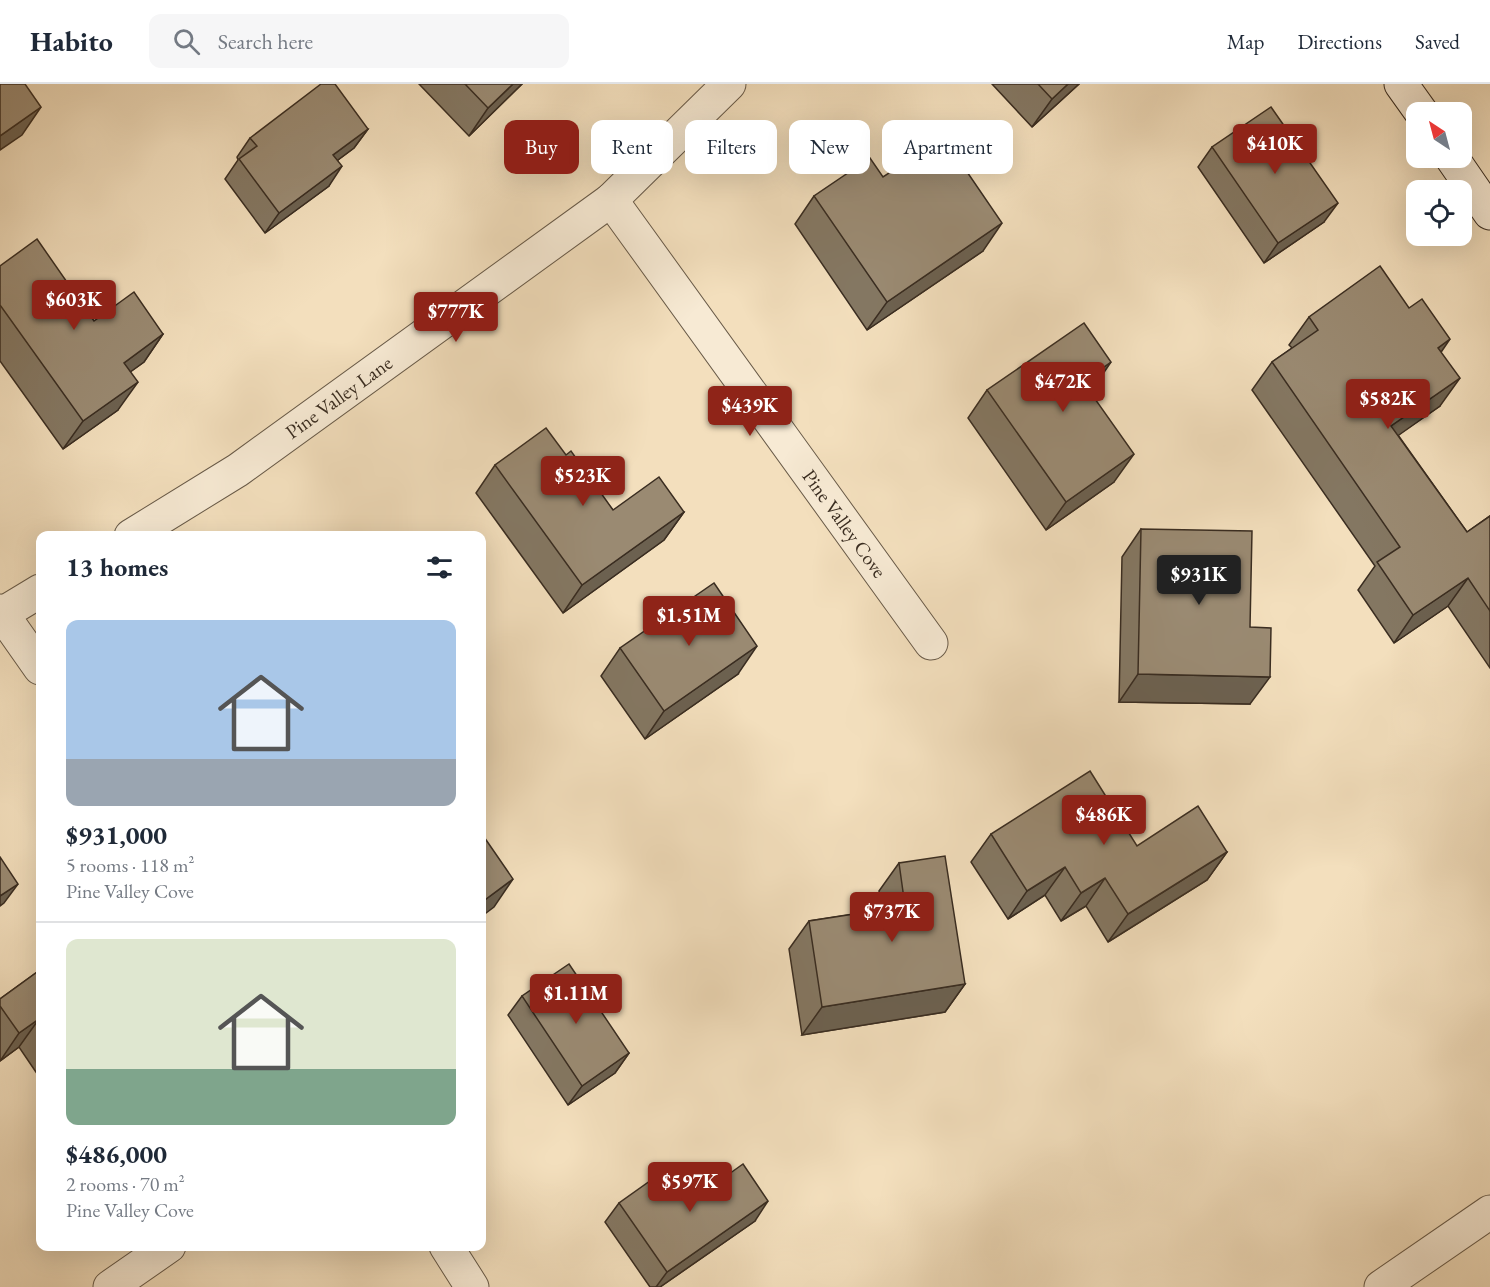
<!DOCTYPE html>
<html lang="en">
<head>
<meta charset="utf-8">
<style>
	:root { --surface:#fff; --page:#f6f6f7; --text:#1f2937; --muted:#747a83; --line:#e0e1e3; --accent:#8f2418 }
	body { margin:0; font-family:"EB Garamond",serif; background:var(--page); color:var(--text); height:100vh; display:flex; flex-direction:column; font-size:22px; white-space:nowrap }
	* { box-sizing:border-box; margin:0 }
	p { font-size:20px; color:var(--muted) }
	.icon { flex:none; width:33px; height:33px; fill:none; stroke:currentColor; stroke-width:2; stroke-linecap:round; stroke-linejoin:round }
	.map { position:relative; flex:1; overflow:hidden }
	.details { position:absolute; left:36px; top:447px; width:450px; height:720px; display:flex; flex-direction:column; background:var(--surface); border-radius:12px; box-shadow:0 6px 24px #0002 }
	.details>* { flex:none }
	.hud { position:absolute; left:504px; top:36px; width:570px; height:54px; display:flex; gap:12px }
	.needle { width:39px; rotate:324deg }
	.controls { position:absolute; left:1406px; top:18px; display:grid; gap:12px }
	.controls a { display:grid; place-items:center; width:66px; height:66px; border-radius:12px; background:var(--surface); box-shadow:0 6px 24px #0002; font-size:30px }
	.price { position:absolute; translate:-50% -51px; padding:0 14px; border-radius:6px; background:var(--accent); color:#fff; font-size:20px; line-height:39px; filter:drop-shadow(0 2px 3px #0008) }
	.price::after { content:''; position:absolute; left:50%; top:36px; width:18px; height:14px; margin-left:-9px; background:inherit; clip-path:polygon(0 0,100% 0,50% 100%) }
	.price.on { background:#222; color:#fff }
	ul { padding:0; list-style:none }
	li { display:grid; align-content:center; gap:12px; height:318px; padding:0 30px }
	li+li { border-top:2px solid var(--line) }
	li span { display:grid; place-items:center; height:186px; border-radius:12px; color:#555 }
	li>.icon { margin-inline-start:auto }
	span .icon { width:108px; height:108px; fill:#fffc; stroke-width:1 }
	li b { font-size:26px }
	h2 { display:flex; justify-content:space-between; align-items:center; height:72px; padding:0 30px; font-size:26px }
	.tag { padding:0 21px; border-radius:12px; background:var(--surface); box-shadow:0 6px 24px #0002; font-size:21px; line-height:54px }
	.tag.on { background:var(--accent); color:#fff }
	header { display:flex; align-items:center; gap:36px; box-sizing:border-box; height:84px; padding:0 30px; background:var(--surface); border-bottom:2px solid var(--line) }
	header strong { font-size:28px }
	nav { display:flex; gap:33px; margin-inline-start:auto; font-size:21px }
	.search { width:420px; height:54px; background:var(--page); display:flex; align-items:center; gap:15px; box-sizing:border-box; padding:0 21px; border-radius:12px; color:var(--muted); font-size:22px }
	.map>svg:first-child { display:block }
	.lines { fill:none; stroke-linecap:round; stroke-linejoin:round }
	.street-casing { stroke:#685a48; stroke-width:35 }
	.secondary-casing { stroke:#3a2d21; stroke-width:35 }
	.street { stroke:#f7ead4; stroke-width:33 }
	.secondary { stroke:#f7ead4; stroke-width:33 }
	.wall { fill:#847762; stroke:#3a2d21; stroke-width:1.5 }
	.shaded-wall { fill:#6c6150; stroke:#3a2d21; stroke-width:1.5 }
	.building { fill:#9a8a72; stroke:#3a2d21; stroke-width:1.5 }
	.labels { text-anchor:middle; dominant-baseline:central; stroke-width:4.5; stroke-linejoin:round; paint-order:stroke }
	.street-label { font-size:20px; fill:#3a2d21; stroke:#f7ead4 }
</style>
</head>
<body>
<header>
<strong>Habito</strong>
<div class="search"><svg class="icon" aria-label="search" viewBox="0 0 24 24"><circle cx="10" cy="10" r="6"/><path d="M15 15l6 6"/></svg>Search here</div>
<nav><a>Map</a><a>Directions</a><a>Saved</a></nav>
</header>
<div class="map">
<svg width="1490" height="1203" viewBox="0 0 1490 1203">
	<rect width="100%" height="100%" fill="#f3dfbd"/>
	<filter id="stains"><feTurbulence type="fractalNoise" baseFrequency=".00333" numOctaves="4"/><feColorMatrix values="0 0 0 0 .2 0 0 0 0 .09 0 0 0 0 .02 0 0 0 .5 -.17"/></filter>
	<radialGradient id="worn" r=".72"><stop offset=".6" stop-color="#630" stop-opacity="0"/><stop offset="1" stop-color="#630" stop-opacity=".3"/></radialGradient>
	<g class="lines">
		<!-- street casing -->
		<g class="street-casing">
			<g id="street">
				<path id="s1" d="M611,116l320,443"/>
				<path id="s2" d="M131,452l107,-66 373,-270 118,-116"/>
				<path d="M0,527l40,57"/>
				<path d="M2,530l38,-23"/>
				<path d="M446,1162l26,41"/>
				<path d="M110,1203l59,-41"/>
				<path d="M1381,1203l109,-75"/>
			</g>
		</g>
		<!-- secondary casing -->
		<g class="secondary-casing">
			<g id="secondary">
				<path d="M1401,0l20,28"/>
				<path d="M1452,74l38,55"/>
			</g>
		</g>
		<!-- street -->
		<use href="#street" class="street"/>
		<!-- secondary -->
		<use href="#secondary" class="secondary"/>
	</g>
	<!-- wall -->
	<g class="wall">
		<path d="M419,0h103l-53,52z"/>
		<path d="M992,0h87l-47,43z"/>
		<path d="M368,45l-14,19 -16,12 -9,26 -64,47 -40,-54 13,-19 -1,-3 13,-19z"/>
		<path d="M1212,63l112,75 -60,41 -66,-96z"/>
		<path d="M883,93l100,74 -116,79 -72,-106 19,-28z"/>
		<path d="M0,182l94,55 69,13 -19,28 -14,10 -12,38 -55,39 -63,-88z"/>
		<path d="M1309,233l132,36 -1,53 -42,29 69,97 23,-16v152l-42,-62 -54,37 -36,-53 17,-24 -123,-176 20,-28 20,-14 -3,-3z"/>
		<path d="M987,306h105l-2,1 24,91 -68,48 -78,-112z"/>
		<path d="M566,371l47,55 71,2 -20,28 -101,73 -87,-120 19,-28z"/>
		<path d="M1141,445l109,98v77l-131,-2 3,-145z"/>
		<path d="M620,564l118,26 -93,65 -44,-63z"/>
		<path d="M991,750l146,12 90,6 -20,28 -99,62 -22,-36 -25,15 -16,-26 -37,24 -37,-57z"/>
		<path d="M899,779l66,121 -20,28 -143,23 -13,-86 20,-28 73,-11 -3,-19z"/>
		<path d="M40,886v108l-21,-31 -19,14v-62z"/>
		<path d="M522,912l107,57 -14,20 -47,32 -60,-90z"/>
		<path d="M694,1115l61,22 -95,66h-10l-45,-65 14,-19z"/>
	</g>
	<!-- shaded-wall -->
	<g class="shaded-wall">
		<path d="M513,0h9l-53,52 19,-28z"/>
		<path d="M1068,0h11l-47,43 20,-28z"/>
		<path d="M41,23l-19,28 -22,15v-14z"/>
		<path d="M368,45l-14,19 -35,26 14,-19z"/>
		<path d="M342,82l-13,20 -64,47 14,-20z"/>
		<path d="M1338,119l-14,19 -60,41 14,-20z"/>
		<path d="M1002,139l-19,28 -116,79 20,-28z"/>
		<path d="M163,250l-19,28 -40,29 20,-28z"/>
		<path d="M1450,255l-19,28 7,-19z"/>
		<path d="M1111,278l-19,28 -29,20 20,-28z"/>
		<path d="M1460,294l-20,28 -68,48 19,-28z"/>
		<path d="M138,298l-20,28 -55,39 20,-28z"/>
		<path d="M1134,370l-20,28 -68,48 20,-28z"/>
		<path d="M684,428l-20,28 -101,73 19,-28z"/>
		<path d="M1468,494l-20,28 -54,37 19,-28z"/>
		<path d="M757,562l-19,28 -93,65 19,-28z"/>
		<path d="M1138,590l132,3 -20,27 -131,-2z"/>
		<path d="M1227,768l-20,28 -99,62 20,-28z"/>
		<path d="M1065,783l-20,28 -37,24 19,-28z"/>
		<path d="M1105,794l-19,28 -25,15 20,-28z"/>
		<path d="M513,795l-19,28 -12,9v-14z"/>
		<path d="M18,800l-14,19 -4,3v-10z"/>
		<path d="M965,900l-20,28 -143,23 20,-28z"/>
		<path d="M39,935l-20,28 -19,14 19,-28z"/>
		<path d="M629,969l-14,20 -47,32 14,-19z"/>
		<path d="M768,1117l-13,20 -95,66h-4l11,-15z"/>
	</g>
	<!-- building -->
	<g class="building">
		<path d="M0,0h25l16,23 -41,29z"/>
		<path d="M321,0h14l33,45 -35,26 9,11 -63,47 -40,-54 18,-13 -7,-8z"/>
		<path d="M465,0h48l-25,24z"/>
		<path d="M1038,0h30l-16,15z"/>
		<path d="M1271,23l67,96 -60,40 -66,-96z"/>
		<path d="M948,60l54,79 -115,79 -73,-106 56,-38 13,19 38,-25 5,7z"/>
		<path d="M37,155l57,82 40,-29 29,42 -39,29 14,19 -55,39 -83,-116v-39z"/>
		<path d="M1380,182l29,42 13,-9 28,40 -12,9 22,30 -69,48 76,106 23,-16v95l-22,-33 -55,37 -36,-53 23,-15 -128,-185 46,-32 -9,-13z"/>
		<path d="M1084,239l27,39 -28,20 51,72 -68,48 -79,-112z"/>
		<path d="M546,344l20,27 5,-4 42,59 46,-33 25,35 -102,73 -87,-120z"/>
		<path d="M1141,445l111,2 -2,96 21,1 -1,49 -132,-3z"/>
		<path d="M714,499l43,63 -93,65 -44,-63z"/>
		<path d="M1090,687l47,75 61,-40 29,46 -99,62 -23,-36 -24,15 -16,-26 -38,24 -36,-57z"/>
		<path d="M482,750l31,45 -31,23z"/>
		<path d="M945,772l20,128 -143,23 -13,-86 96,-15 -6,-43z"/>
		<path d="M0,773l18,27 -18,12z"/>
		<path d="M569,880l60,89 -47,33 -60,-90z"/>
		<path d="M40,886v52l-1,-3 -20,14 -19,-27v-7z"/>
		<path d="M743,1080l25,37 -101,71 -48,-69 52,-37 23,33z"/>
	</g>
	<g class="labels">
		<!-- street labels -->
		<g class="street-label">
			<text stroke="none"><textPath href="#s2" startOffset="250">Pine Valley Lane</textPath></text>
			<text stroke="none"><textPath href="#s1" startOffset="399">Pine Valley Cove</textPath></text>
		</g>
	</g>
	<rect width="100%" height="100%" filter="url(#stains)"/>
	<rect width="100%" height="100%" fill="url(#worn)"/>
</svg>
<div class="controls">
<a><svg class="needle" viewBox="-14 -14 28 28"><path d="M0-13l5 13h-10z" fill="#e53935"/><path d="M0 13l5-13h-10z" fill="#747a83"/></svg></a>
<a><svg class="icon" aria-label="locate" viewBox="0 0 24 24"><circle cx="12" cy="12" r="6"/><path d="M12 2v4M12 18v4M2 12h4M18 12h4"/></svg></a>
</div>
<b class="price" style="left:1275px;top:91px">$410K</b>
<b class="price" style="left:74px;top:247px">$603K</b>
<b class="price" style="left:456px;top:259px">$777K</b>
<b class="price" style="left:1063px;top:329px">$472K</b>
<b class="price" style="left:1388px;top:346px">$582K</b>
<b class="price" style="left:750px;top:353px">$439K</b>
<b class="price" style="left:583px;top:423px">$523K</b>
<b class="price on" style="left:1199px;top:522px">$931K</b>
<b class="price" style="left:689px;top:563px">$1.51M</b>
<b class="price" style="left:1104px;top:762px">$486K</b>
<b class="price" style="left:892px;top:859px">$737K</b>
<b class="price" style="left:576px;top:941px">$1.11M</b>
<b class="price" style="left:690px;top:1129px">$597K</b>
<div class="hud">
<a class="tag on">Buy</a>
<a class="tag">Rent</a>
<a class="tag">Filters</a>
<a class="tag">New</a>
<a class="tag">Apartment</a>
</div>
<section class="details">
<h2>13 homes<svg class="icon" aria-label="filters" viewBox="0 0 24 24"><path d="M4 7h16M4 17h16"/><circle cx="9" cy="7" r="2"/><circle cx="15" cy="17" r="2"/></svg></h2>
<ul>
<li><span style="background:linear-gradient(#a9c7e8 75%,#9aa5b1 0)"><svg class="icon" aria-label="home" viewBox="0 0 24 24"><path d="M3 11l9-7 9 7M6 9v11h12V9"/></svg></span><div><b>$931,000</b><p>5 rooms · 118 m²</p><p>Pine Valley Cove</p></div></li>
<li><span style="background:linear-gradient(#dfe7d0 70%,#7fa58c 0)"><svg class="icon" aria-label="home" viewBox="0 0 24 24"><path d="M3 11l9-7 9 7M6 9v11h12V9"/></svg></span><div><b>$486,000</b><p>2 rooms · 70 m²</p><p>Pine Valley Cove</p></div></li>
</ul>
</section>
</div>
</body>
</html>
